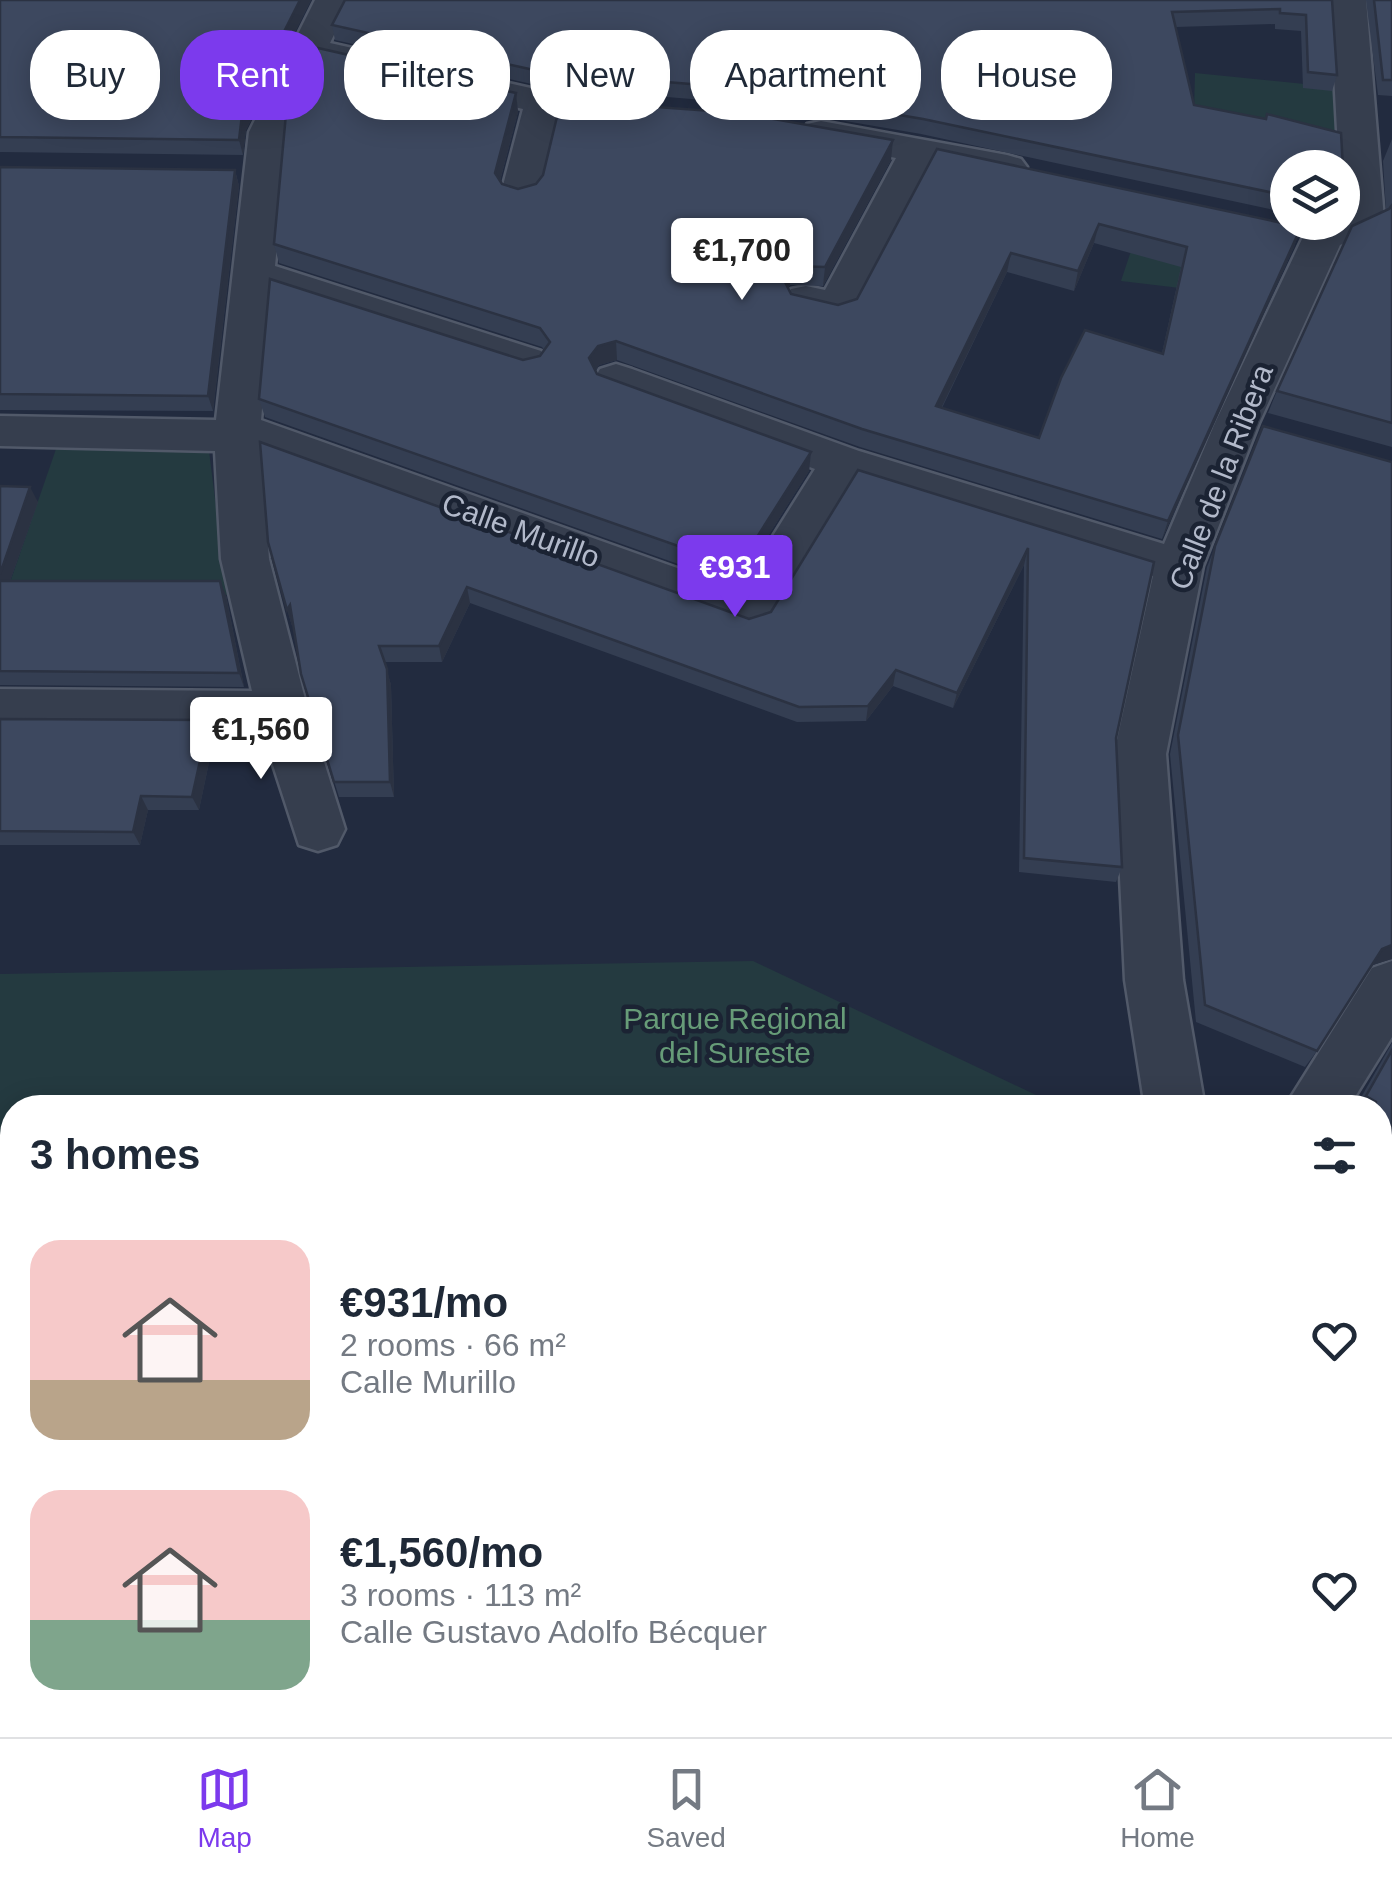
<!DOCTYPE html>
<html lang="en">
<head>
<meta charset="utf-8">
<style>
	:root { --surface:#fff; --page:#f2f2f3; --text:#1f2937; --muted:#747a83; --line:#e0e1e3; --accent:#7c3aed }
	body { margin:0; font-family:Helvetica,sans-serif; background:var(--page); color:var(--text); height:100vh; display:flex; flex-direction:column; font-size:38px; white-space:nowrap }
	* { box-sizing:border-box; margin:0 }
	p { font-size:32px; color:var(--muted) }
	.icon { flex:none; width:55px; height:55px; fill:none; stroke:currentColor; stroke-width:2; stroke-linecap:round; stroke-linejoin:round }
	.map { position:relative; flex:1; overflow:hidden }
	.details { position:absolute; left:0px; top:1095px; width:1392px; height:642px; display:flex; flex-direction:column; background:var(--surface); border-radius:40px 40px 0 0; box-shadow:0 5px 25px #0003 }
	.details>* { flex:none }
	.guide { position:absolute; left:30px; top:30px; width:1332px; height:90px; display:flex; gap:20px }
	.buttons { position:absolute; left:1270px; top:150px; display:grid; gap:20px }
	.buttons a { display:grid; place-items:center; width:90px; height:90px; border-radius:50%; background:var(--surface); box-shadow:0 5px 25px #0003; font-size:50px }
	.price { position:absolute; translate:-50% -85px; padding:0 22px; border-radius:10px; background:#fff; color:#222; font-size:32px; line-height:65px; filter:drop-shadow(0 2px 5px #0008) }
	.price::after { content:''; position:absolute; left:50%; top:60px; width:30px; height:22px; margin-left:-15px; background:inherit; clip-path:polygon(0 0,100% 0,50% 100%) }
	.price.current { background:var(--accent); color:#fff }
	ul { padding:0; list-style:none }
	li { display:flex; align-items:center; gap:30px; height:250px; padding:0 30px }
	li span { display:grid; place-items:center; flex:none; width:280px; height:200px; border-radius:30px; color:#555 }
	li>.icon { margin-inline-start:auto }
	span .icon { width:120px; height:120px; fill:#fffc; stroke-width:1 }
	li b { font-size:42px }
	h2 { display:flex; justify-content:space-between; align-items:center; height:120px; padding:0 30px; font-size:42px }
	.tag { padding:0 35px; border-radius:40px; background:var(--surface); box-shadow:0 5px 25px #0003; font-size:35px; line-height:90px }
	.tag.current { background:var(--accent); color:#fff }
	.tabs { display:flex; justify-content:space-around; align-items:center; height:140px; border-top:2px solid var(--line); background:var(--surface); font-size:28px; color:var(--muted) }
	.tabs a { display:grid; justify-items:center; gap:5px }
	.tabs .current { color:var(--accent) }
	.map>svg:first-child { display:block }
	.green { fill:#243a40 }
	.lines { fill:none; stroke-linecap:round; stroke-linejoin:round }
	.street-casing { stroke:#515969; stroke-width:5 }
	.street { fill:#363e4e; fill-rule:evenodd }
	.wall { fill:#343e52; fill-rule:evenodd }
	.shaded-wall { fill:#2b3242 }
	.building { fill:#3d485f; stroke:#2b3242; stroke-width:2.5; fill-rule:evenodd }
	.labels { text-anchor:middle; dominant-baseline:central; stroke-width:9; stroke-linejoin:round; paint-order:stroke }
	.street-label { font-size:30px; fill:#b2b9ca; stroke:#1b2333 }
	.park-label { font-size:30px; fill:#679c78; stroke:#1b2333 }
</style>
</head>
<body>
<div class="map">
<svg width="1392" height="1737" viewBox="0 0 1392 1737">
	<rect width="100%" height="100%" fill="#222b3f"/>
	<!-- green -->
	<g class="green">
		<path d="M1195,73l149,15 5,53 -156,7z"/>
		<path d="M1143,215l52,14 -15,59 -59,-7z"/>
		<path d="M56,449l153,2 18,144 -221,-1z"/>
		<path d="M753,961l302,143 -1,3 -1042,1v617h787l-5,12h-794v-763z"/>
		<path d="M1219,1725h151l-3,12h-129z"/>
	</g>
	<g class="lines">
		<!-- street casing -->
		<g class="street-casing">
			<g id="street">
				<path d="M315,0h36l-21,43 214,48 93,10 13,3 6,8 -6,8 -13,3 -77,-8 -19,78 -6,8 -14,4 -14,-4 -6,-8 22,-84 -203,-46 -33,69 -12,134 266,85 7,10 -7,10 -15,4 -254,-82 -11,127 478,170 76,-121 -215,-80 -6,-10 6,-10 16,-5 16,5 227,82 305,93 51,-121 88,-186 19,-15h20l-12,-222h36l18,219 -6,9 -38,17 -81,178 -56,143 -37,188 17,226 22,128h-60l-20,-128 -11,-226 39,-178 -299,-94 -87,144 -17,5 -489,-178 8,106 39,152 37,118 -8,16 -19,6 -19,-6 -37,-114 -262,-2v-40l252,2 -31,-132 -6,-108 -215,-5v-30l216,4 33,-288z"/>
				<path d="M821,121l186,34 14,4 6,8 -6,8 -14,4 -75,-15 -74,142 -6,10 -15,4 -46,-11 -6,-10 6,-10 15,-3 19,4 71,-132 -89,-18 -5,-8 5,-8z"/>
				<path d="M1392,961v76l-44,71h-64l88,-140z"/>
				<path d="M984,1725h75l-5,12h-75z"/>
			</g>
		</g>
		<!-- street -->
		<use href="#street" class="street"/>
	</g>
	<!-- wall -->
	<g class="wall">
		<path d="M0,0h311l-65,130 -3,25 -243,-3z"/>
		<path d="M345,0h987l5,75 -5,16 -29,-3 -2,-57 -26,-2v-5l-99,3 18,78 72,14 1,-5 74,19 4,70 -3,5v-40h-54v45l-367,-79 -181,-31 -195,-16 -210,-47 -3,-15z"/>
		<path d="M1366,0h26v96l-14,-1z"/>
		<path d="M516,93l2,19 -18,69 2,3 16,5 373,-29 -68,126 -33,-1 -2,3 3,6 47,11 19,-6 80,-150 364,78 -7,20 -132,292 -302,-92 -243,-87 -18,5 -3,5 1,4 214,78 -2,19 -72,114 -472,-168 -6,-18 264,-39 17,-4 4,-6 -2,-3 -263,-84 -5,-19zM1094,243l87,24 -19,86 -123,85 -97,-30 65,-136 67,19z"/>
		<path d="M1392,139v308l-124,-34 9,-22 109,-181 -3,-49z"/>
		<path d="M0,167l235,3 4,16 -26,225 -213,-1z"/>
		<path d="M1263,426l129,36v497l-21,6 -54,86 -12,16 -109,-45 -26,-268 37,-187z"/>
		<path d="M858,470l296,92 -38,176 6,129 -6,15 -97,-10 5,-307 -71,143 -60,-22 -27,35 -69,1 -327,-119 -28,59h-58l7,23 3,112h-55l-38,-123 -8,-50 -1,2 -24,-84 481,77 22,-7z"/>
		<path d="M0,486l38,16 -28,79 216,14 18,92 -244,-2z"/>
		<path d="M0,719l209,1 6,14 -16,76h-51l-8,35h-140z"/>
		<path d="M1392,1043v202l-12,-4v-133h-25z"/>
		<path d="M1380,1322l12,6v190l-12,-7z"/>
		<path d="M1392,1655v82h-12l-11,-7 1,-5h10v-31z"/>
		<path d="M1111,1725h121l19,12h-145z"/>
	</g>
	<!-- shaded-wall -->
	<g class="shaded-wall">
		<path d="M300,0h11l-65,130 -3,25 -4,-15 3,-25z"/>
		<path d="M516,93l2,19 -21,80 -2,-19z"/>
		<path d="M893,140l-2,20 -68,126 2,-19z"/>
		<path d="M235,170l4,16 -26,225 -5,-15z"/>
		<path d="M1099,224l-5,19 -20,48 4,-20z"/>
		<path d="M1301,227l-7,20 -132,292 6,-18z"/>
		<path d="M1011,253l-4,19 -74,153 3,-19z"/>
		<path d="M791,266l-1,19 -8,12 1,-19z"/>
		<path d="M616,341l1,19 -18,5 -8,12 -2,-19 9,-12z"/>
		<path d="M811,452l-2,19 -72,114 1,-18z"/>
		<path d="M30,487l8,15 -33,93 -5,-10v-11z"/>
		<path d="M1028,548l-4,17 -71,143 4,-15z"/>
		<path d="M220,581l6,14 18,92 -5,-14z"/>
		<path d="M467,587l3,16 -28,59 -3,-16z"/>
		<path d="M290,605l6,16 -4,5 -5,-16z"/>
		<path d="M387,669l4,16 3,112 -4,-15z"/>
		<path d="M896,670l-3,16 -27,35 2,-15z"/>
		<path d="M209,720l6,14 -16,76 -7,-13z"/>
		<path d="M141,796l7,14 -8,35 -7,-13z"/>
		<path d="M1392,945v14l-23,7 13,-17z"/>
	</g>
	<!-- building -->
	<g class="building">
		<path d="M0,0h300l-58,115 -3,25 -239,-3z"/>
		<path d="M345,0h987l5,75 -29,-3 -2,-57 -26,-2v-4l-108,3 22,93 72,14 1,-5 74,19 4,70h-3v-35h-54v28l-365,-77 -183,-31 -197,-16 -211,-47z"/>
		<path d="M1374,0h18v80h-9z"/>
		<path d="M318,48l198,45 -21,80 7,11 16,5 18,-5 7,-9 18,-75 178,13 154,27 -68,127 -34,-1 -8,12 8,16 47,11 19,-6 80,-150 364,78 -133,294 -306,-92 -246,-88 -18,5 -9,12 8,16 214,78 -73,115 -479,-168 11,-120 253,81 17,-4 10,-14 -10,-14 -266,-84 12,-130zM1099,224l88,23 -24,107 -78,-24 -24,48 -22,60 -103,-32 75,-153 67,18z"/>
		<path d="M0,167l235,3 -27,226 -208,-2z"/>
		<path d="M1392,205v218l-115,-32 75,-165 37,-17z"/>
		<path d="M1263,426l129,36v483l-10,4 -65,102 -112,-46 -27,-270 37,-189z"/>
		<path d="M260,442l489,177 22,-7 87,-142 296,92 -38,176 6,129 -98,-9 4,-310 -71,145 -61,-23 -28,36 -69,1 -332,-120 -28,59h-60l8,23 3,113h-56l-33,-108 -11,-69 -3,5 -19,-68z"/>
		<path d="M0,486l30,1 -30,87z"/>
		<path d="M0,581h220l19,92 -239,-2z"/>
		<path d="M0,719l209,1 -17,77 -51,-1 -8,36 -133,-1z"/>
		<path d="M1392,1050v176l-12,-4v-114h-5l1,-6 -10,-6z"/>
		<path d="M1380,1322l12,6v181l-12,-6z"/>
		<path d="M1392,1680v57l-15,-9 1,-3h2v-6z"/>
		<path d="M1117,1725h115l19,12h-139z"/>
	</g>
	<g class="labels">
		<!-- street labels -->
		<g class="street-label">
			<text transform="translate(1221 477) rotate(-69)">Calle de la Ribera</text>
			<text transform="translate(521 530) rotate(20)">Calle Murillo</text>
		</g>
		<!-- park labels -->
		<g class="park-label">
			<text x="735" y="1018">Parque Regional<tspan x="735" dy="34">del Sureste</tspan></text>
		</g>
	</g>
</svg>
<div class="buttons">
<a><svg class="icon" aria-label="layers" viewBox="0 0 24 24"><path d="M12 4l9 5-9 5-9-5zM3 14l9 5 9-5"/></svg></a>
</div>
<b class="price" style="left:742px;top:303px">€1,700</b>
<b class="price current" style="left:735px;top:620px">€931</b>
<b class="price" style="left:261px;top:782px">€1,560</b>
<div class="guide">
<a class="tag">Buy</a>
<a class="tag current">Rent</a>
<a class="tag">Filters</a>
<a class="tag">New</a>
<a class="tag">Apartment</a>
<a class="tag">House</a>
</div>
<section class="details">
<h2>3 homes<svg class="icon" aria-label="filters" viewBox="0 0 24 24"><path d="M4 7h16M4 17h16"/><circle cx="9" cy="7" r="2"/><circle cx="15" cy="17" r="2"/></svg></h2>
<ul>
<li><span style="background:linear-gradient(#f6c9c9 70%,#b9a48a 0)"><svg class="icon" aria-label="home" viewBox="0 0 24 24"><path d="M3 11l9-7 9 7M6 9v11h12V9"/></svg></span><div><b>€931/mo</b><p>2 rooms · 66 m²</p><p>Calle Murillo</p></div><svg class="icon" aria-label="heart" viewBox="0 0 24 24"><path d="M12 20l-8-8c-3-5 5-10 8-4 3-6 11-1 8 4z"/></svg></li>
<li><span style="background:linear-gradient(#f6c9c9 65%,#7fa58c 0)"><svg class="icon" aria-label="home" viewBox="0 0 24 24"><path d="M3 11l9-7 9 7M6 9v11h12V9"/></svg></span><div><b>€1,560/mo</b><p>3 rooms · 113 m²</p><p>Calle Gustavo Adolfo Bécquer</p></div><svg class="icon" aria-label="heart" viewBox="0 0 24 24"><path d="M12 20l-8-8c-3-5 5-10 8-4 3-6 11-1 8 4z"/></svg></li>
</ul>
</section>
</div>
<nav class="tabs">
<a class="current"><svg class="icon" aria-label="map" viewBox="0 0 24 24"><path d="M3 6l6-2 6 2 6-2v14l-6 2-6-2-6 2zM9 4v14M15 6v14"/></svg>Map</a>
<a><svg class="icon" aria-label="saved" viewBox="0 0 24 24"><path d="M7 4h10v16l-5-4-5 4z"/></svg>Saved</a>
<a><svg class="icon" aria-label="home" viewBox="0 0 24 24"><path d="M3 11l9-7 9 7M6 9v11h12V9"/></svg>Home</a>
</nav>
</body>
</html>
